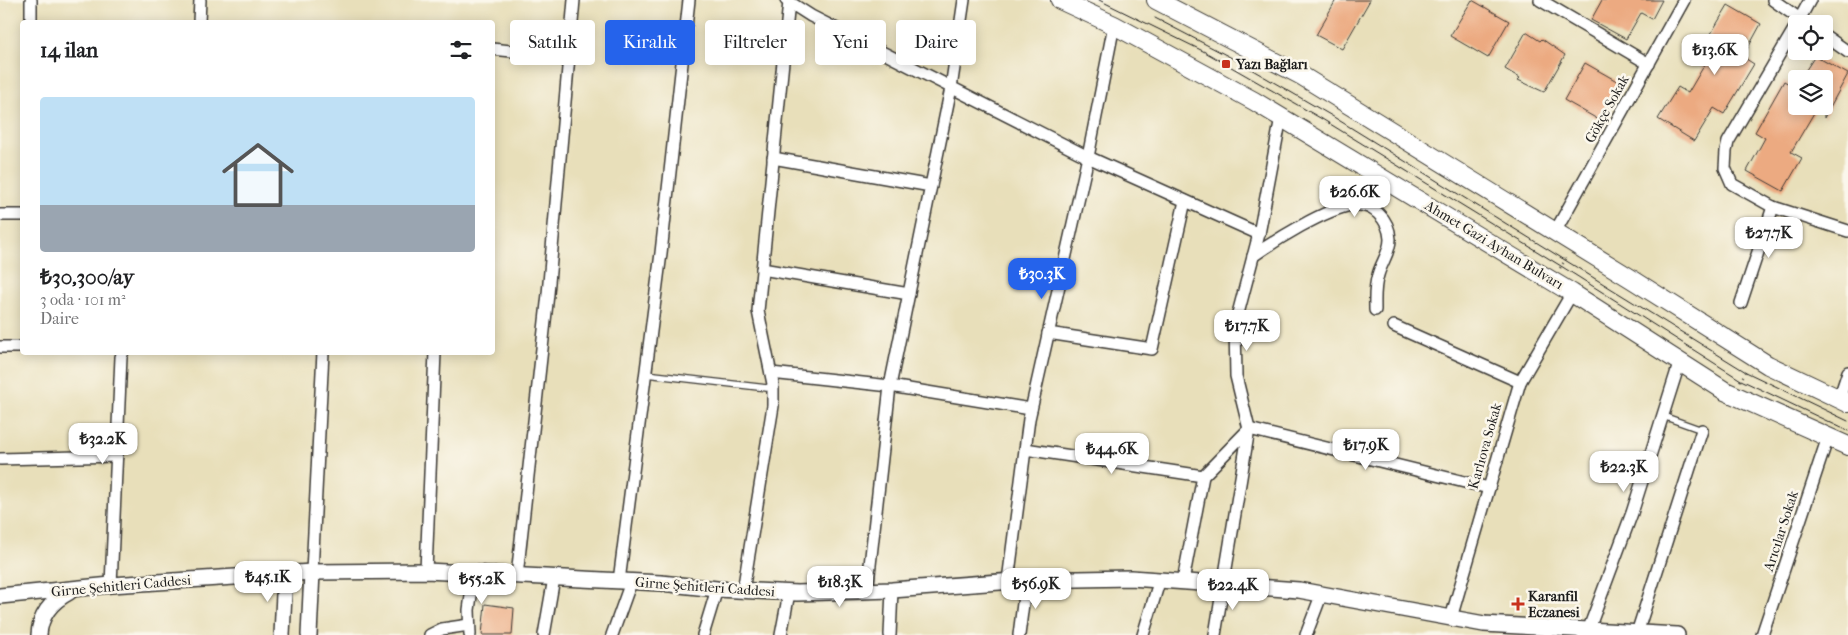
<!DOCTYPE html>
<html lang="tr">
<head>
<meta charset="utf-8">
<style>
	:root { --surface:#fff; --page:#f2f2f2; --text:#202124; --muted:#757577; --line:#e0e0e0; --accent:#2563eb }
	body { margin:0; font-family:"IM FELL French Canon",serif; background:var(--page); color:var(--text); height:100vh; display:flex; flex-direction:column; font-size:19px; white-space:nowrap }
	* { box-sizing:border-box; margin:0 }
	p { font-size:16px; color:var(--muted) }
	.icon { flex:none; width:28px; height:28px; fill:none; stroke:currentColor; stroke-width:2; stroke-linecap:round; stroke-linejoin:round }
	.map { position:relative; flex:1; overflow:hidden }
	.side { position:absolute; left:20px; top:20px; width:475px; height:335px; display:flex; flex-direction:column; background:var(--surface); border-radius:5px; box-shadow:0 2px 12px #0003 }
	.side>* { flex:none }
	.top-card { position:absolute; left:510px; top:20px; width:475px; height:45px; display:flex; gap:10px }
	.tools { position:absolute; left:1788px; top:15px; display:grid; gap:10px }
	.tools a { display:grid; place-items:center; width:45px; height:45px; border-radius:5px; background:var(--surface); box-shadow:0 2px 12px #0003; font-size:25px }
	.price { position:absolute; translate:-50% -42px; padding:0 11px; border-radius:10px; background:#fff; color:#222; font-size:16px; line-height:32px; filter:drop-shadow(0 1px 2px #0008) }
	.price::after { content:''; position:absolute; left:50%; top:30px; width:15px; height:11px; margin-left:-8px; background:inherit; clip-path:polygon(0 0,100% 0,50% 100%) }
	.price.selected { background:var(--accent); color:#fff }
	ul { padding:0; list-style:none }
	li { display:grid; align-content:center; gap:10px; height:265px; padding:0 20px }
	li+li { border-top:1px solid var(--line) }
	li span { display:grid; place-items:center; height:155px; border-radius:5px; color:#555 }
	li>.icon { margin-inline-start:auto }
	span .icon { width:90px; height:90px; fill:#fffc; stroke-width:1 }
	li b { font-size:21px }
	h2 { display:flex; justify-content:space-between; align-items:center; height:60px; padding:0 20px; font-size:21px }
	.chip { padding:0 18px; border-radius:5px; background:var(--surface); box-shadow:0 2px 12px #0003; font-size:18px; line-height:45px }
	.chip.selected { background:var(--accent); color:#fff }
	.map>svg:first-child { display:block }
	.building { fill:#ecaa81 }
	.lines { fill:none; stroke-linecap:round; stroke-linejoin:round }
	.lane-casing { stroke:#3b3934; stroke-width:8 }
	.street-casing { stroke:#3b3934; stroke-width:14 }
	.secondary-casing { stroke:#3b3934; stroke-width:18 }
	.primary-casing { stroke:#3b3934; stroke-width:20 }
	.path { stroke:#3b3934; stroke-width:2.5; stroke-dasharray:1 4; stroke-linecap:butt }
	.lane { stroke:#fff; stroke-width:5.5 }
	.street { stroke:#fff; stroke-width:11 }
	.secondary { stroke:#fff; stroke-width:15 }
	.primary { stroke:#fff; stroke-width:18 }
	.tram { stroke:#1c1c1c; stroke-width:1 }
	.poi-dot { fill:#c8321e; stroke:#fbf7ec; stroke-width:2 }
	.labels { text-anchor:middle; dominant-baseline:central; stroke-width:5; stroke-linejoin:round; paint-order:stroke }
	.poi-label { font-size:14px; font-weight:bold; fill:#1c1c1c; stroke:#fbf7ec; text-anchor:start }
	.street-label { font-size:14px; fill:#1c1c1c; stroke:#fbf7ec }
</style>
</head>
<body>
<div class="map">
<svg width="1848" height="635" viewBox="0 0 1848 635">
	<rect width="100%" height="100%" fill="#fbf7ec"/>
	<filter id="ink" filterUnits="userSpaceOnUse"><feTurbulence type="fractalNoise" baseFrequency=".02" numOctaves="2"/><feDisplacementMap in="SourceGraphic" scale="10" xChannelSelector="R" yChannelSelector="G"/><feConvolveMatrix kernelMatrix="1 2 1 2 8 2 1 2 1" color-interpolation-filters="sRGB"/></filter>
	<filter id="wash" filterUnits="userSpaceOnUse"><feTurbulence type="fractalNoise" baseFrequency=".0096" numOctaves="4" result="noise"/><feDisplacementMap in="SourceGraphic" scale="20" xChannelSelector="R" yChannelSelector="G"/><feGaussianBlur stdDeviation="1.12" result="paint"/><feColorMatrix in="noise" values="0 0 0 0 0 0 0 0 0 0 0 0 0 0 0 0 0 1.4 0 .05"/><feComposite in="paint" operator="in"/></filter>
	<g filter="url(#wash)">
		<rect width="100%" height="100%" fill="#e8dfba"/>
		<g id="blocks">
			<!-- building -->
			<g class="building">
				<path d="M1336,0h34l-28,49 -26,-14z"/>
				<path d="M1472,0l37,21 -21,37 -38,-22z"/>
				<path d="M1602,0h60l-10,19 -11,-6 -15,26 -35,-19z"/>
				<path d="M1728,5l33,19 -18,33 11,7 -30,50 -10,-6 -20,33 -36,-22 20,-32 10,6 30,-51 -9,-5z"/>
				<path d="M1526,32l14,9 2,-2 23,16 -21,37 -26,-12 2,-2 -15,-9z"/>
				<path d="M1815,56l33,18 -24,44v-39h-24z"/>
				<path d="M1585,63l37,21 -21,37 -37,-21z"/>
				<path d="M1784,81l12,7v18h22l-27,46 11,6 -19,33 -36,-20 18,-33 -10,-6z"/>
				<path d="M485,604l29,4 -2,27h-30z"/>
			</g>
		</g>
	</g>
	<g filter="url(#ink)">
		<use href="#blocks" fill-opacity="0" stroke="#3b3934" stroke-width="1"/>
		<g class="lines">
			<!-- lane casing -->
			<g class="lane-casing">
				<g id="lane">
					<path d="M646,374l121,14 6,-4"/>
					<path d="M1663,416l39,14"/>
				</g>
			</g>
			<!-- street casing -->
			<g class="street-casing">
				<g id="street">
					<path d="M31,0v22"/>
					<path d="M786,0l25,16 277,141 171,77"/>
					<path d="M1540,0l109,64"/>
					<path d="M1773,0l34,24"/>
					<path d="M199,22l1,-22"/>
					<path d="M1797,24l13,-24"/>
					<path d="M1796,26l-68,116 -2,9 -1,17 7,16 41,23 75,24"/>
					<path d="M1824,35l24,17"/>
					<path d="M492,49l78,8"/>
					<path d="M773,158l158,28"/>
					<path d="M0,215h22"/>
					<path d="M1555,232l129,-232"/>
					<path d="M1253,256c23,-16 72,-47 99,-51 20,-3 37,14 38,34 0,14 -9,24 -12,36 -4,12 -3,23 -3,35"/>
					<path d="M762,269l147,25"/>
					<path d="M1741,303l32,-96"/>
					<path d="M1394,326l126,56"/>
					<path d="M1048,333l104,16 33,-148"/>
					<path d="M0,347h22"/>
					<path d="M771,373l119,13 141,23"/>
					<path d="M1839,399l9,-27"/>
					<path d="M1025,449l178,27"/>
					<path d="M0,459l117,-3"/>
					<path d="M426,571l9,-219"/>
					<path d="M312,572l11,-220"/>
					<path d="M517,576l31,-282 26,-294"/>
					<path d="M619,581l42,-328 28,-253"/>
					<path d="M1008,581l21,-162 59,-262 26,-132"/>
					<path d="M1183,581l20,-105 46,-47 240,59"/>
					<path d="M111,585l10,-228 2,-5"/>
					<path d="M743,591l30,-185v-22l-15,-73 31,-309"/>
					<path d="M867,592l23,-206 61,-298 13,-88"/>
					<path d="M1451,618l69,-236 52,-89"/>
					<path d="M1588,631l44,-118 48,-152"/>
					<path d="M1637,633l65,-203"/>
					<path d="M430,635l12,-6 27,-4"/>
					<path d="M470,635l-1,-25 5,-36"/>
					<path d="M544,635l10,-57"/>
					<path d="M612,635l19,-53"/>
					<path d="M703,635l14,-46"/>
					<path d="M781,635l8,-42"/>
					<path d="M890,635l2,-45"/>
					<path d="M1019,635l7,-55"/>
					<path d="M1143,635l17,-56"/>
					<path d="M1215,635l34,-206 -13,-53 -1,-51 24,-91 22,-117"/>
					<path d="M1306,635l16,-42"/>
					<path d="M1762,635l66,-198"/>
				</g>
			</g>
			<!-- secondary casing -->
			<g class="secondary-casing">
				<g id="secondary">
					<path d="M0,596l111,-11 201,-13 114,-1 235,12 56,6 80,4 95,-3 134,-10 105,-2 168,12 185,34 193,11"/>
					<path d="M39,635c1,-20 13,-34 30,-43"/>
					<path d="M282,635l3,-62"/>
					<path d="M309,635l3,-63"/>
				</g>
			</g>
			<!-- primary casing -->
			<g class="primary-casing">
				<g id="primary">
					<path d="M1060,0l54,25 140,76 318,192 153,98 123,55"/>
					<path d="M1156,0l146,76 328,202 138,87 80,38"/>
				</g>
			</g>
			<!-- path -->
			<g class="path">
				<path d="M1560,268l8,-12"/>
				<path d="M1740,381l8,-12"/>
			</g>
			<!-- lane -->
			<use href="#lane" class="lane"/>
			<!-- street -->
			<use href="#street" class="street"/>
			<!-- secondary -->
			<use href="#secondary" class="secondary"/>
			<!-- primary -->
			<use href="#primary" class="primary"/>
			<!-- tram -->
			<g class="tram">
				<path d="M1099,0l106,52 117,67 239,147 180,114 107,51"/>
				<path d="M1155,18l75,39 102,59 414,256 102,49"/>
			</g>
		</g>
	</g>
	<!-- markers -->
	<g class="poi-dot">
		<rect x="1221" y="59" width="10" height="10" rx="2.5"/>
		<path d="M1515.5 596.5h5v5h5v5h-5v5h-5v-5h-5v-5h5z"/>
	</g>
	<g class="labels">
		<!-- poi labels -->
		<g class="poi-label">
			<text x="1236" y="64">Yazı Bağları</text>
			<text x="1528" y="596">Karanfil<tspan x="1528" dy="16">Eczanesi</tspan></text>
		</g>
		<!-- street labels -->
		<g class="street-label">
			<text transform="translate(1607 109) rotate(-61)">Gökçe Sokak</text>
			<text transform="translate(1494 245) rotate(31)">Ahmet Gazi Ayhan Bulvarı</text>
			<text transform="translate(1485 446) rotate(-74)">Karlıova Sokak</text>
			<text transform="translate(1781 531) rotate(-72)">Arıcılar Sokak</text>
			<text transform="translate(121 586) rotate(-5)">Girne Şehitleri Caddesi</text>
			<text transform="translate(705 587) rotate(4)">Girne Şehitleri Caddesi</text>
		</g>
	</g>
</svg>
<div class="tools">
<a><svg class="icon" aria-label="locate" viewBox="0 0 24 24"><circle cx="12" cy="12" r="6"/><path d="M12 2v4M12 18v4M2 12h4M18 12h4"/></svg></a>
<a><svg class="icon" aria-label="layers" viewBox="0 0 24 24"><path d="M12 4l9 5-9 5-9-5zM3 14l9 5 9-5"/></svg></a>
</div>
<b class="price" style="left:1715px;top:76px">₺13.6K</b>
<b class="price" style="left:1355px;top:218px">₺26.6K</b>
<b class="price" style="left:1769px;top:259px">₺27.7K</b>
<b class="price selected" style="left:1042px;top:300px">₺30.3K</b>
<b class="price" style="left:1247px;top:352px">₺17.7K</b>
<b class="price" style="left:103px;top:465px">₺32.2K</b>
<b class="price" style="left:1366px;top:471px">₺17.9K</b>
<b class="price" style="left:1112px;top:475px">₺44.6K</b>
<b class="price" style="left:1624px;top:493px">₺22.3K</b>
<b class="price" style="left:268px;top:603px">₺45.1K</b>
<b class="price" style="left:482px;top:605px">₺55.2K</b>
<b class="price" style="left:840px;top:608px">₺18.3K</b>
<b class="price" style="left:1036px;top:610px">₺56.9K</b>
<b class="price" style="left:1233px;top:611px">₺22.4K</b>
<div class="top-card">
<a class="chip">Satılık</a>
<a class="chip selected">Kiralık</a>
<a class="chip">Filtreler</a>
<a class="chip">Yeni</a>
<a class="chip">Daire</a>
</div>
<section class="side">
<h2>14 ilan<svg class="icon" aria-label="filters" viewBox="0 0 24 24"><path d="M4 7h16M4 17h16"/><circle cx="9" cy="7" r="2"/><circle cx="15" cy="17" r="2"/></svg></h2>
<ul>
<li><span style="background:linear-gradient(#bfe0f5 70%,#9aa5b1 0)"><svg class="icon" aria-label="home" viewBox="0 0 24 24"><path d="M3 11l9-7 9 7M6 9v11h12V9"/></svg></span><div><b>₺30,300/ay</b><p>3 oda · 101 m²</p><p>Daire</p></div></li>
</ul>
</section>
</div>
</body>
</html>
